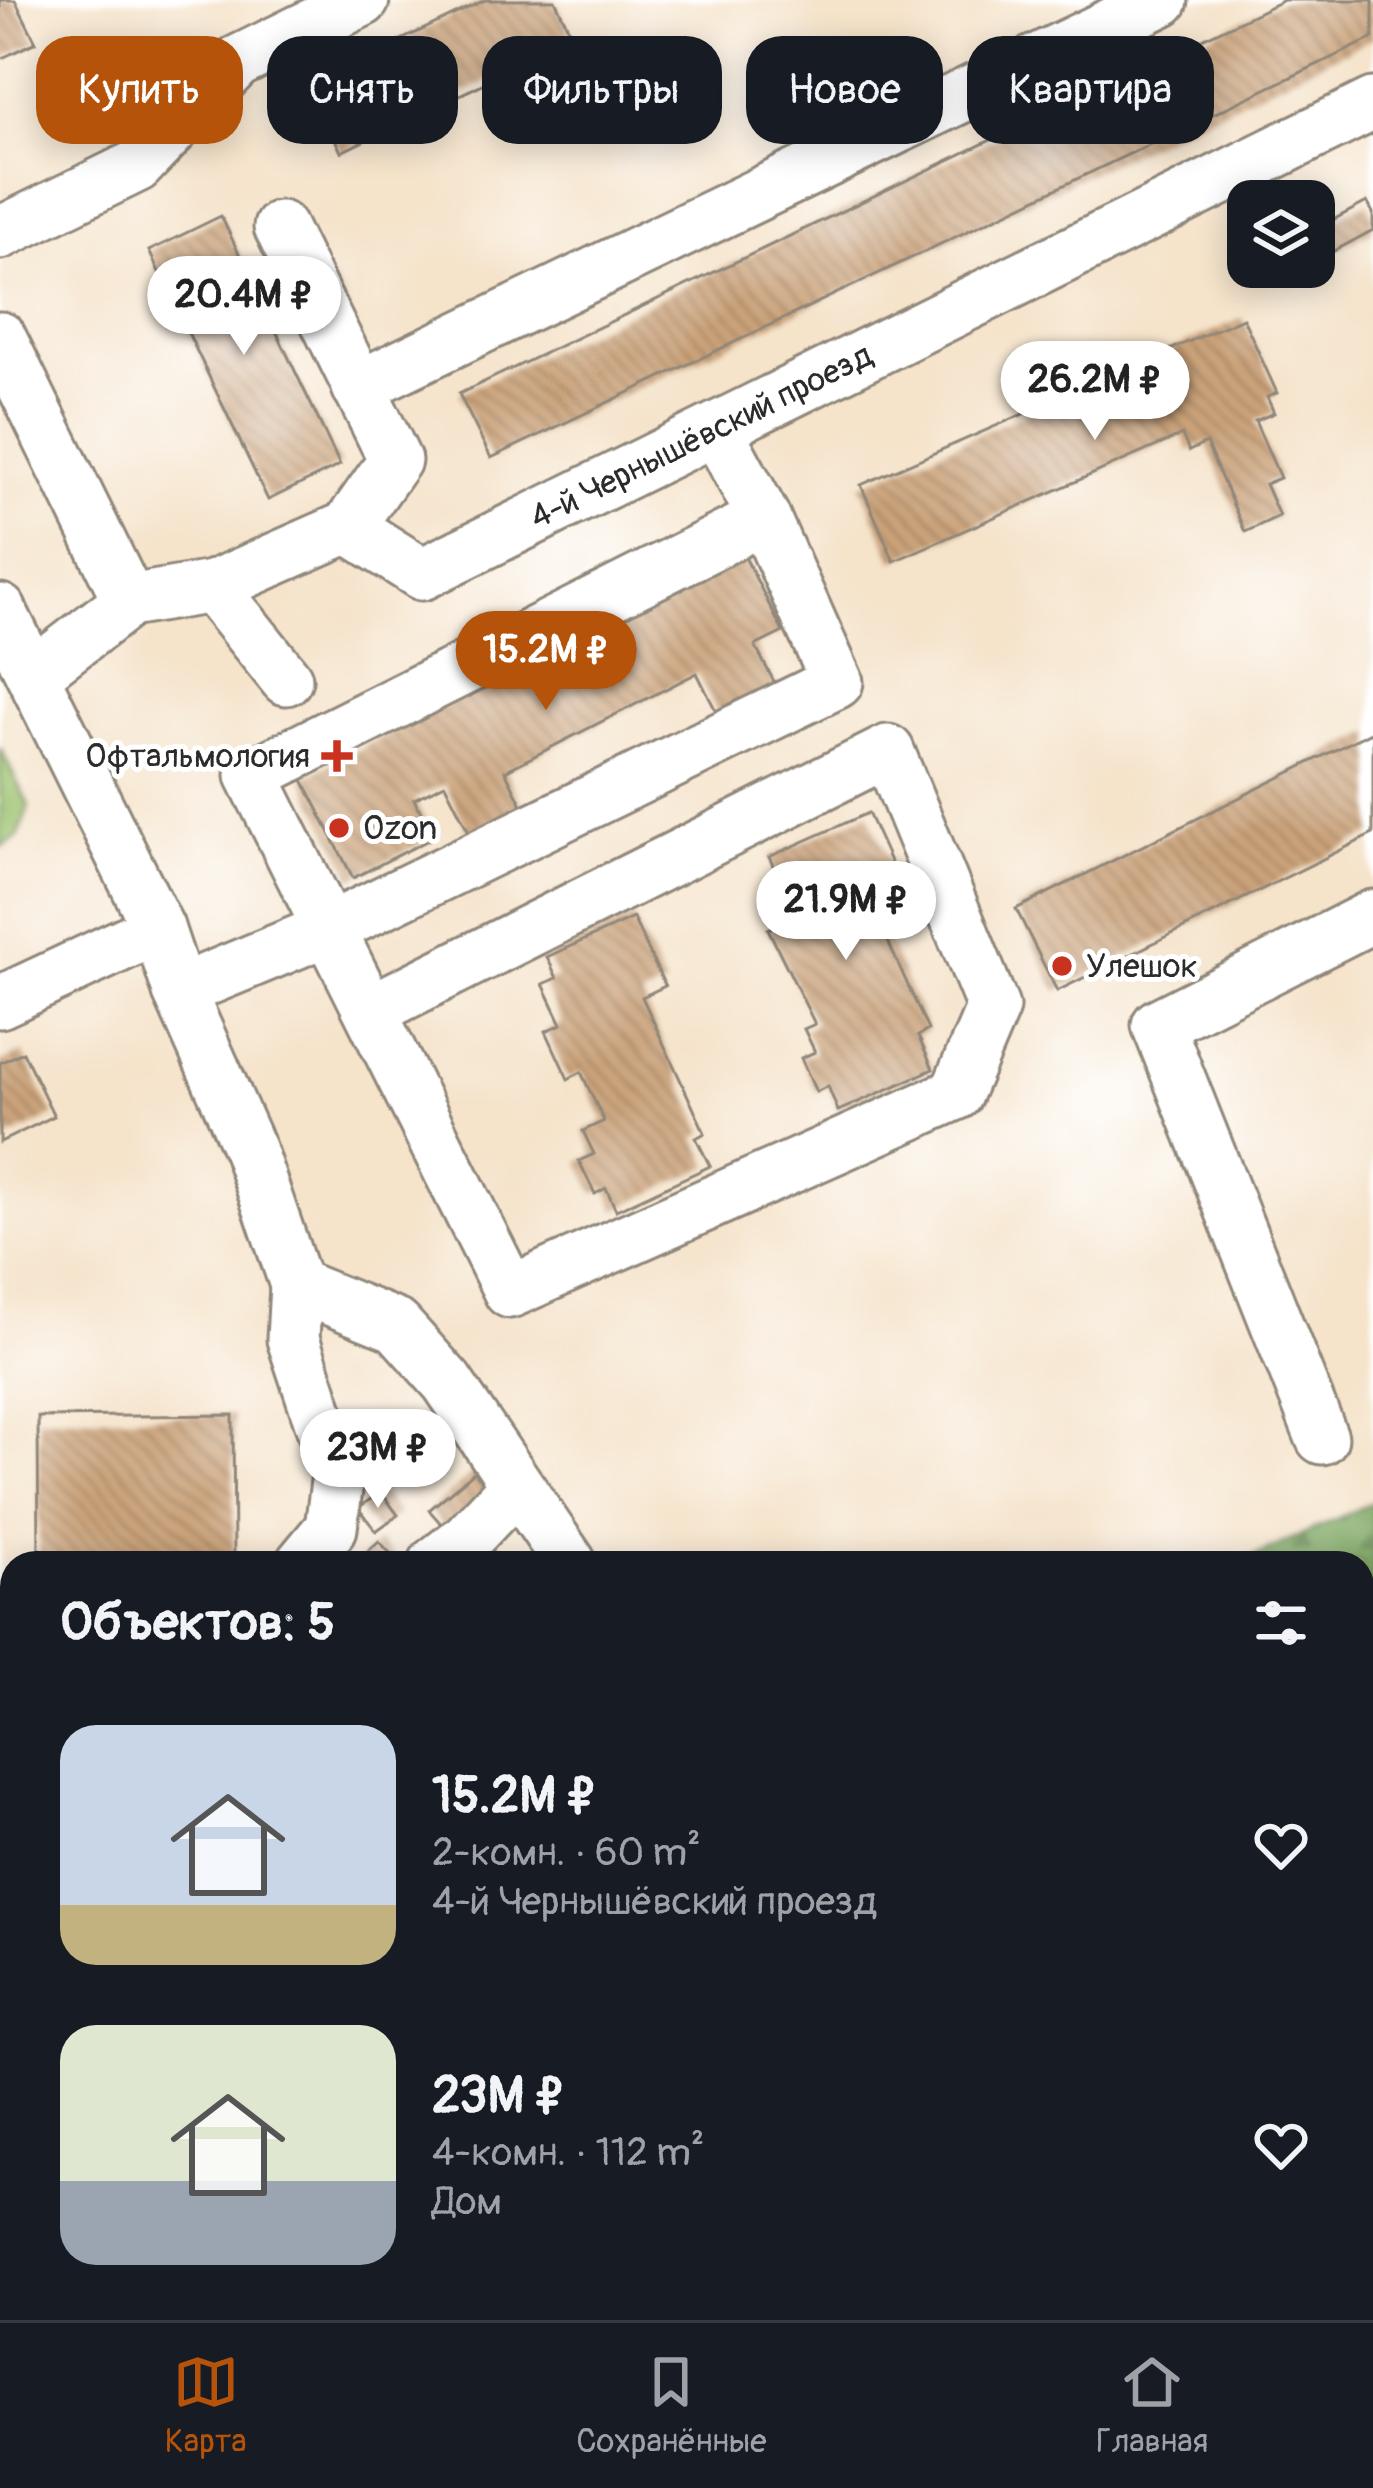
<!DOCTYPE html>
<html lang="ru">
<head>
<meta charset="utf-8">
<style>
	:root { --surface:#171b24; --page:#20242c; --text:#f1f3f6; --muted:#9ea1a6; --line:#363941; --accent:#b45309 }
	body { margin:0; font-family:Pangolin,sans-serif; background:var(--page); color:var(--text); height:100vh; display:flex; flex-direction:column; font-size:45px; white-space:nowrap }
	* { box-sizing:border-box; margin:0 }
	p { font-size:39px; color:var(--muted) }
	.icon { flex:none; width:66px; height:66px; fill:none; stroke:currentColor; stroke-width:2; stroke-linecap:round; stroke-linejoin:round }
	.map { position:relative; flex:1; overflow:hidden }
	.details { position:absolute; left:0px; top:1551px; width:1374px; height:771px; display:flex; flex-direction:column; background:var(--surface); border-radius:36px 36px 0 0; box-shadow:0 6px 30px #0003 }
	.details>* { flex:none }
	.guide { position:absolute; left:36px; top:36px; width:1302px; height:108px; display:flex; gap:24px }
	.fabs { position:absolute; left:1227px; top:180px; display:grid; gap:24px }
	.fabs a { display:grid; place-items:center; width:108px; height:108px; border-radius:24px; background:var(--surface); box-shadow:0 6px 30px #0003; font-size:60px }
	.price { position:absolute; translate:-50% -102px; padding:0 27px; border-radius:42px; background:#fff; color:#222; font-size:39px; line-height:78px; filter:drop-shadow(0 3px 6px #0008) }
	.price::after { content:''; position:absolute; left:50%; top:72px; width:36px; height:27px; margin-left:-18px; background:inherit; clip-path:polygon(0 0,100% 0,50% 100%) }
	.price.selected { background:var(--accent); color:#fff }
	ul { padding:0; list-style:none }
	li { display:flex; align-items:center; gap:36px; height:300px; padding:0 60px }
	li span { display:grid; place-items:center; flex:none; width:336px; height:240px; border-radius:36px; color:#555 }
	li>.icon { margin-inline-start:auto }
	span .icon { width:144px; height:144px; fill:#fffc; stroke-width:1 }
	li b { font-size:51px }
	h2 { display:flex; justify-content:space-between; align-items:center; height:144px; padding:0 60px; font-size:51px }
	.tag { padding:0 42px; border-radius:36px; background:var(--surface); box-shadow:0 6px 30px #0003; font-size:42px; line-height:108px }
	.tag.selected { background:var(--accent); color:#fff }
	.tab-bar { display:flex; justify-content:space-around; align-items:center; height:168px; border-top:3px solid var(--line); background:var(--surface); font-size:33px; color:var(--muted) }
	.tab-bar a { display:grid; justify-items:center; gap:6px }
	.tab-bar .selected { color:var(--accent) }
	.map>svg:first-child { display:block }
	.forest { fill:url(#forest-firs); stroke:#536845; stroke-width:3 }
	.park { fill:#9ac06b; stroke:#62764b; stroke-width:3 }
	.water { fill:url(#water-rules); stroke:#3e6e7e; stroke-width:3 }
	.building { fill:url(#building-back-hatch) }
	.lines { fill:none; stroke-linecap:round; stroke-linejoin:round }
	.minor-casing { stroke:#90877a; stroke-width:57 }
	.minor { stroke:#fff; stroke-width:51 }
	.rail { stroke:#2b2b2b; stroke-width:9 }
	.poi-dot { fill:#c8321e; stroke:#fff; stroke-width:4.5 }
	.labels { text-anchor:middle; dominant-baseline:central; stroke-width:10; stroke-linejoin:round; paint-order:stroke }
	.street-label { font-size:33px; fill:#2b2b2b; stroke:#fff }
	.poi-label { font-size:33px; fill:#2b2b2b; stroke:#fff; text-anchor:start }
</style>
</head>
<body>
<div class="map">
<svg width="1373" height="2320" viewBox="0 0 1373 2320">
	<defs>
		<pattern id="forest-firs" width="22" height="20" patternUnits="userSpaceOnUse" patternTransform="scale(3)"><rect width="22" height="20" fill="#7ba65f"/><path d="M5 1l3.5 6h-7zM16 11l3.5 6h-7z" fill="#65874f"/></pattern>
		<pattern id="water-rules" width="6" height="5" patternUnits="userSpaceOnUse" patternTransform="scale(3)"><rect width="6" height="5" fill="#52b2d1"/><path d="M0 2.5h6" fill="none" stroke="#4491aa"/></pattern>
		<pattern id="building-back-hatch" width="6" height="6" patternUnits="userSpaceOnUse" patternTransform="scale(3)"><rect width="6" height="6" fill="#cba37a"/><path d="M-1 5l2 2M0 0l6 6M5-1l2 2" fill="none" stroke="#a58564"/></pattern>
	</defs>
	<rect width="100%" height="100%" fill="#fff"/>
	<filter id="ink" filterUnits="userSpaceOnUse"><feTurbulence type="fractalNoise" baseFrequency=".00833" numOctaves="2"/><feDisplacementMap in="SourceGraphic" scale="24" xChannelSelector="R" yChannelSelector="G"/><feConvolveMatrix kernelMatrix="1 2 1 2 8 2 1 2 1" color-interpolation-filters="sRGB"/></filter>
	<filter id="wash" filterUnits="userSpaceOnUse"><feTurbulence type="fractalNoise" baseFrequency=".004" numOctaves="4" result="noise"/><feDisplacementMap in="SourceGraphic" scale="48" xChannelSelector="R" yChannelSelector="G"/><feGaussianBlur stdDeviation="2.7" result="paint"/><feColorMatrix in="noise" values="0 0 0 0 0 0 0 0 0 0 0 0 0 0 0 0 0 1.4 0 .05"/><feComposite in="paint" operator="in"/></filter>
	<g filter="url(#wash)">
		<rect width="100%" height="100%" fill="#f5e3ca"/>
		<!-- forest -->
		<g class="forest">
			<path d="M1373,1502v157l-11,4v-100h-122z"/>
			<path d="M12,2284v26h86l-19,10h-79v-29z"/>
		</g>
		<!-- park -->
		<path class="park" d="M0,748l29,58 -11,31 -18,10z"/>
		<!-- water -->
		<path class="water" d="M1370,2006l3,314h-608l19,-10h578v-300z"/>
		<g id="blocks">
			<!-- building -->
			<g class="building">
				<path d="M0,0h15l21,42 -36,17z"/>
				<path d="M485,0h70l19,40 -233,112 -32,-68z"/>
				<path d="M1284,0h89v38l-882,420 -32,-64z"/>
				<path d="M1367,202l6,11v17l-48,26 -11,-26z"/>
				<path d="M221,216l119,249 -72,35 -119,-249z"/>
				<path d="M1243,318l34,75 -10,4 7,16 -19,8 25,57 -15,6 14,32 -34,16 -39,-89 -17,8 -7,-16 -288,126 -33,-76z"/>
				<path d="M743,553l40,79 -28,14 23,43 -58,30 -23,-46 -192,98 18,36 -53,27 -25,-50 -31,15 20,38 -81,41 -51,-100z"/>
				<path d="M1373,731v103l-316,157 -41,-82z"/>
				<path d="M868,813l30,66 -26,12 16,34 -6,3 46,102 -10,6 15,33 -95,42 -10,-25 -12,6 -15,-34 14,-6 -11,-23 11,-5 -47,-95 14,-6 -18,-41 14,-6 -9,-19z"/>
				<path d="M633,918l32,68 -23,11 63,136 -9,5 14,28 -94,44 -10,-22 -11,6 -16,-33 15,-7 -11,-23 21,-10 -23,-49 -13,7 -22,-48 16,-7 -19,-40 14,-6 -10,-21z"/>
				<path d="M23,1052l31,64 -54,26v-79z"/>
				<path d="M233,1415l1,148h-195l-1,-146z"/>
				<path d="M474,1472l21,25 -44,38 -22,-25z"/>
				<path d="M381,1492l17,23 -22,16 -18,-23z"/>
				<path d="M379,1541l20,22h-45z"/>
				<path d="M487,1545l16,18h-38z"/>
				<path d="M12,1723v46l-12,5v-46z"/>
				<path d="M0,1858l12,22v68l-12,-18z"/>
				<path d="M12,2157v35l-12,7v-35z"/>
				<path d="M12,2244v40l-12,7v-41z"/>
				<path d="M622,2310h43l6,10h-43z"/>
			</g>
		</g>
	</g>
	<g filter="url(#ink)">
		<use href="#blocks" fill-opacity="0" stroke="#90877a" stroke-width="3"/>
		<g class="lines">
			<!-- minor casing -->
			<g class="minor-casing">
				<g id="minor">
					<path d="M280,227l115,233 -47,67"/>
					<path d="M0,233l137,-67 100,-104 126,-62"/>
					<path d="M0,338l129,263"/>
					<path d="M358,387l804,-387"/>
					<path d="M212,587l74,92"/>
					<path d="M0,610l158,318 21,63 71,160 46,134 101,41 50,56 123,181"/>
					<path id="s1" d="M33,675l96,-74 83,-14 136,-60 74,47 951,-470"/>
					<path d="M179,991l150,-62 -77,-154 512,-257"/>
					<path d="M0,1002l158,-74"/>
					<path d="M370,1011l518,-260 105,256 -37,87 -446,198 -181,-363 508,-247 -73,-164 -47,-87"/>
					<path d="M296,1285l-3,54 45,135 -7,54 -29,35"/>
					<path d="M1322,1438l-164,-413 215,-109"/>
					<path d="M435,1563l31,-24 50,-53"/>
					<path d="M0,1703l12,-4"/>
					<path d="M0,1795l12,29"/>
					<path d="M0,2218l12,-6"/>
				</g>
			</g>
			<!-- minor -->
			<use href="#minor" class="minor"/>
			<!-- rail -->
			<g class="rail">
				<path d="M1362,1662l11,-6"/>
				<path d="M1362,1697l11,-6"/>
				<path d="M1362,1731l11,-6"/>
				<path d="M1362,1759l11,-6"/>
				<path d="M1362,1804l11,-5"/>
				<path d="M1362,1834l11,-6"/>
				<path d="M1362,1867l11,-5"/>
				<path d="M1362,1898l11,-6"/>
				<path d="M105,2320l19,-10"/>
				<path d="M166,2320l19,-10"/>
				<path d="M230,2320l19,-10"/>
				<path d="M287,2320l19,-10"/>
				<path d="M370,2320l19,-10"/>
				<path d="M428,2320l19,-10"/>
				<path d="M487,2320l19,-10"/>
				<path d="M553,2320l20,-10"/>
			</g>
		</g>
	</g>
	<!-- markers -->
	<g class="poi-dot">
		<path d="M331 738h12v12h12v12h-12v12h-12v-12h-12v-12h12z"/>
		<circle cx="339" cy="828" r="12"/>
		<circle cx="1062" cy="966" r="12"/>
	</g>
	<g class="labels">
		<!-- street labels -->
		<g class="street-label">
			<text stroke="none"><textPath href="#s1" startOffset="753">4-й Чернышёвский проезд</textPath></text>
		</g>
		<!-- poi labels -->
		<g class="poi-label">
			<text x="310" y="756" text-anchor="end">Офтальмология</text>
			<text x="363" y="828">Ozon</text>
			<text x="1086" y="966">Улешок</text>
		</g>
	</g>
</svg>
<div class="fabs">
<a><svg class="icon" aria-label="layers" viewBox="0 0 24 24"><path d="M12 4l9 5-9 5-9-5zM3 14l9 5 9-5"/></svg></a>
</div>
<b class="price" style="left:244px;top:358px">20.4M ₽</b>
<b class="price" style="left:1095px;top:443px">26.2M ₽</b>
<b class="price selected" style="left:546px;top:713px">15.2M ₽</b>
<b class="price" style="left:846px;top:963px">21.9M ₽</b>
<b class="price" style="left:378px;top:1511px">23M ₽</b>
<div class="guide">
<a class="tag selected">Купить</a>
<a class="tag">Снять</a>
<a class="tag">Фильтры</a>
<a class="tag">Новое</a>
<a class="tag">Квартира</a>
</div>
<section class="details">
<h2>Объектов: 5<svg class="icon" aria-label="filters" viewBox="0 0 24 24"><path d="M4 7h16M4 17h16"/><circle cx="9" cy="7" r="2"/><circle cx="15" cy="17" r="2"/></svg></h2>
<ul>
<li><span style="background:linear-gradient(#c9d6e8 75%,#c2b280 0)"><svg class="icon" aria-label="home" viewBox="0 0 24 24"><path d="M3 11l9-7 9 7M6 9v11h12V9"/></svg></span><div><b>15.2M ₽</b><p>2-комн. · 60 m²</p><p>4-й Чернышёвский проезд</p></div><svg class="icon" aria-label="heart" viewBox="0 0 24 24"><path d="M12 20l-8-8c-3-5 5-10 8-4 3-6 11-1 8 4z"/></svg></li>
<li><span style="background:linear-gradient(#dfe7d0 65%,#9aa5b1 0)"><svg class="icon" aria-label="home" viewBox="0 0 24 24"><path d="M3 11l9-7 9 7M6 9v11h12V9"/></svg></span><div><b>23M ₽</b><p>4-комн. · 112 m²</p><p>Дом</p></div><svg class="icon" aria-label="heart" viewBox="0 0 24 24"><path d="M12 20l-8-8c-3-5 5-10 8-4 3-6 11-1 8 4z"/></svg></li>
</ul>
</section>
</div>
<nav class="tab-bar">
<a class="selected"><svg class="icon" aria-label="map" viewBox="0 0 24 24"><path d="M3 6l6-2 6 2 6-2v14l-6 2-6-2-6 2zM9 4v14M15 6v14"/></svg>Карта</a>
<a><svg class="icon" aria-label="saved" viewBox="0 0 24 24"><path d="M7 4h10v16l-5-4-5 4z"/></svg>Сохранённые</a>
<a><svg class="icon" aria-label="home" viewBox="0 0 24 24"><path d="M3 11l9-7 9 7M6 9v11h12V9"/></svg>Главная</a>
</nav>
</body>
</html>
